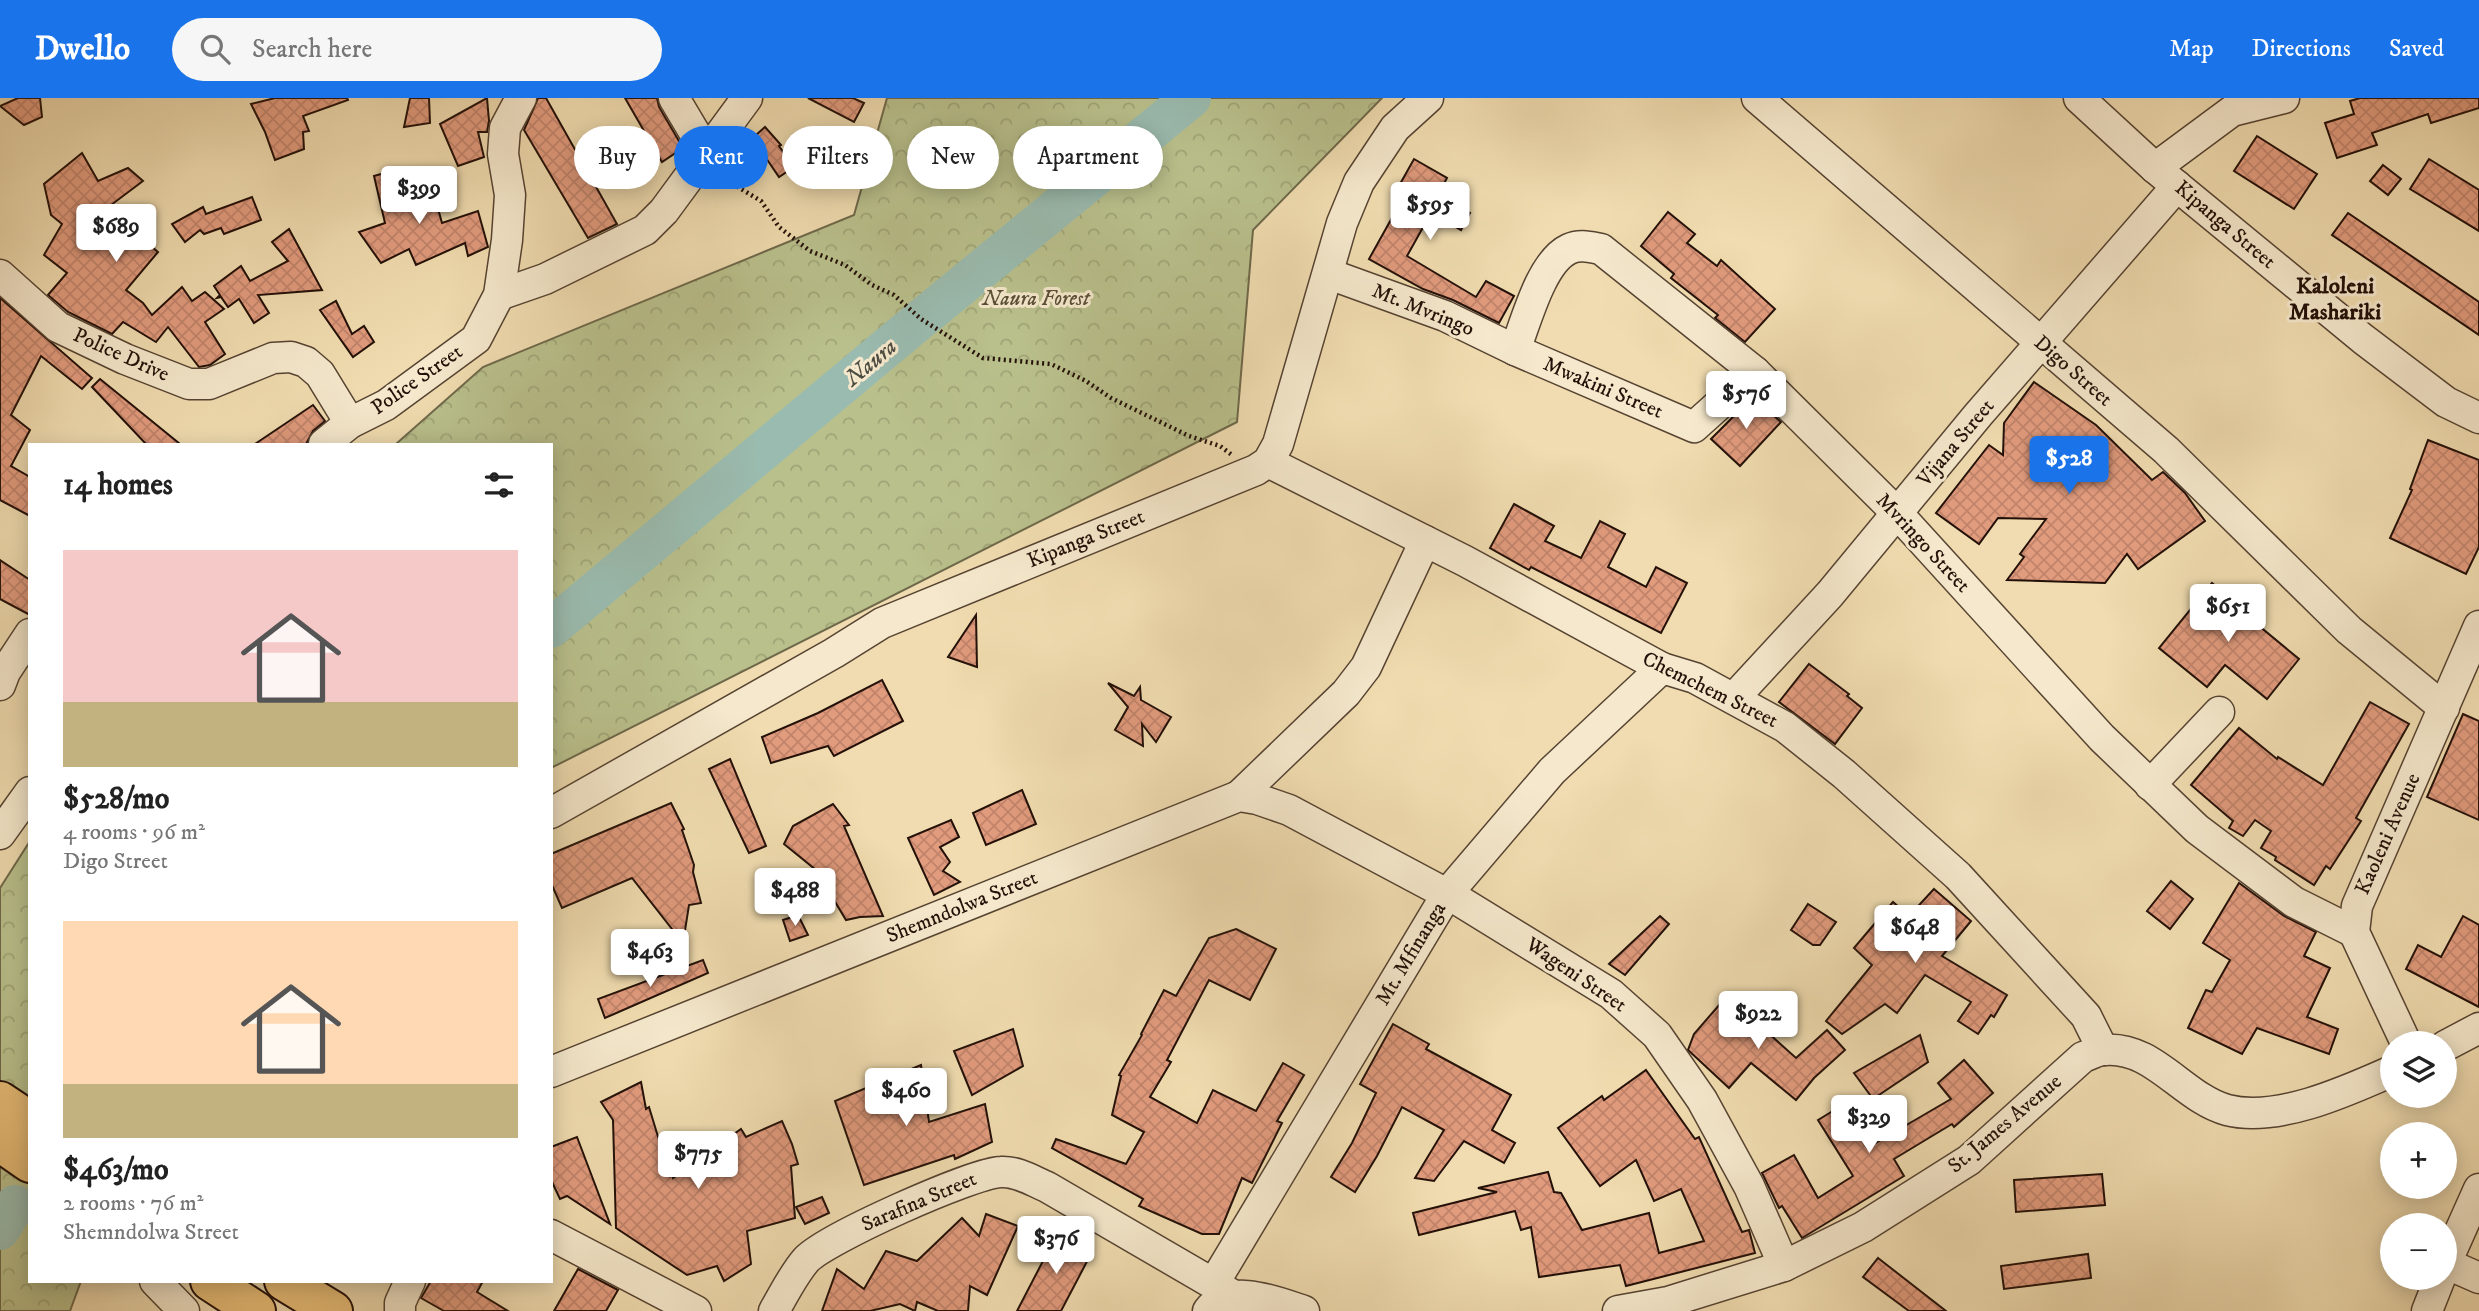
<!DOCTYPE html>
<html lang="en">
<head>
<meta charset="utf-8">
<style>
	:root { --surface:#fff; --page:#f6f6f6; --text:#222; --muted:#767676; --accent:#1a73e8 }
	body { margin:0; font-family:"IM FELL DW Pica",serif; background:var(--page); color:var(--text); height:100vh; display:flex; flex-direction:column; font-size:26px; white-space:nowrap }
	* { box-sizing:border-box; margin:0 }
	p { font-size:23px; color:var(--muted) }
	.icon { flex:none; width:38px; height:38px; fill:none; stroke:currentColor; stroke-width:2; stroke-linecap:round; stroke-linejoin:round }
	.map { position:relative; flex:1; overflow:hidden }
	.drawer { position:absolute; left:28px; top:345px; width:525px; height:840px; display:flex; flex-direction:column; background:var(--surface); border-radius:0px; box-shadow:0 4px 18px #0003 }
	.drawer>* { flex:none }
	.guide { position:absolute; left:574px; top:28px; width:665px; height:63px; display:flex; gap:14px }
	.controls { position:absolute; left:2380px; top:933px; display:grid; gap:14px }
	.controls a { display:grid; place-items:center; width:77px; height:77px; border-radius:50%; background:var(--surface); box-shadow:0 4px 18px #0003; font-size:35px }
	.price { position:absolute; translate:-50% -60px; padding:0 16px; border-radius:7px; background:#fff; color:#222; font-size:23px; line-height:46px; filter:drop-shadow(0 2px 4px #0008) }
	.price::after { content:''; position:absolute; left:50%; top:42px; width:21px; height:16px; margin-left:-10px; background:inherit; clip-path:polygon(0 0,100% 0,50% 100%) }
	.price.selected { background:var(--accent); color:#fff }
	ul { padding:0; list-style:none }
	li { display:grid; align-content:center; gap:14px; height:371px; padding:0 35px }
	li span { display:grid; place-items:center; height:217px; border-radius:0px; color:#555 }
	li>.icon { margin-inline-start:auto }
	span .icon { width:126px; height:126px; fill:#fffc; stroke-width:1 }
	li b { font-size:30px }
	h2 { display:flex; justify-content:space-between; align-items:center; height:84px; padding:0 35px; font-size:30px }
	.pill { padding:0 24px; border-radius:32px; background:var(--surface); box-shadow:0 4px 18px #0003; font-size:24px; line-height:63px }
	.pill.selected { background:var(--accent); color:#fff }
	header { display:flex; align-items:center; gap:42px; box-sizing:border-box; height:98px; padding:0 35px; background:var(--accent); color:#fff }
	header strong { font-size:33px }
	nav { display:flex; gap:38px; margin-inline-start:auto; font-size:24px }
	.search { width:490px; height:63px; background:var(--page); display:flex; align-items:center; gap:18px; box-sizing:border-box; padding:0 24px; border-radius:38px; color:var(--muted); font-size:26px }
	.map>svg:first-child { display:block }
	.forest { fill:url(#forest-crowns); stroke:#6e684a; stroke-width:2 }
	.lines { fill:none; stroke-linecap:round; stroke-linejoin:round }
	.river { stroke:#9abbaf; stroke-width:40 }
	.building { fill:url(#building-cross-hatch); stroke:#231008; stroke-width:2 }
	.minor-casing { stroke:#564332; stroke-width:33 }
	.highway-casing { stroke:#231008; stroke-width:42 }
	.path { stroke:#231008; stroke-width:4.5; stroke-dasharray:2 3.5; stroke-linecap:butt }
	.minor { stroke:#f5e8cc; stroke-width:30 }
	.highway { stroke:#e8be78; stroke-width:38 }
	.labels { text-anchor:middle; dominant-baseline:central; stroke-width:6; stroke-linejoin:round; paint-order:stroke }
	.street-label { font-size:21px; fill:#231008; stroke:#f5e8cc }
	.park-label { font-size:21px; font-style:italic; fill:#584e36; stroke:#f5e8cc }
	.neighbourhood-label { font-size:23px; font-weight:bold; fill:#231008; stroke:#f5e8cc }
	.water-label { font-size:23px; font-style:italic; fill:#4d4c42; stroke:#f5e8cc }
</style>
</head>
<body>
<header>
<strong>Dwello</strong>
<div class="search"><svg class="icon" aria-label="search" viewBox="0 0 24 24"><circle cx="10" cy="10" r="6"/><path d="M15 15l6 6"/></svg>Search here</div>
<nav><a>Map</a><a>Directions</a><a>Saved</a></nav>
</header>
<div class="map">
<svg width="2479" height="1213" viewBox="0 0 2479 1213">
	<defs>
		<pattern id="forest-crowns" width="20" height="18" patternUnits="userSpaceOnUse" patternTransform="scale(1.75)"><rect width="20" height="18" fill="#b9c08c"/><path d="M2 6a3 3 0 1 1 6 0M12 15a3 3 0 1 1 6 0" fill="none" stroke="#9fa477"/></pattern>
		<pattern id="building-cross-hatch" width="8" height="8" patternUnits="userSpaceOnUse" patternTransform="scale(1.75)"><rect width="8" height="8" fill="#e19b7d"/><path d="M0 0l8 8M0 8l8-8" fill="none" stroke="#c1846b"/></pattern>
	</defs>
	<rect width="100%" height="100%" fill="#f0dcb0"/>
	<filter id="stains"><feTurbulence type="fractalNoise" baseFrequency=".00286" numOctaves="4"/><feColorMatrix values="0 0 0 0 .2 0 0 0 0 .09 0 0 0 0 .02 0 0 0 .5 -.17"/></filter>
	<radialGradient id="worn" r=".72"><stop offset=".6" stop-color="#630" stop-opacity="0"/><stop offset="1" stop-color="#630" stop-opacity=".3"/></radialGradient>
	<!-- forest -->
	<g class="forest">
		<path d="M887,0h495l-129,132 -16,192 -686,346v-324h-155l87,-77 371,-152z"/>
		<path d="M30,743v440h51l-11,30h-70v-423z"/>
	</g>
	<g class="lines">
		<!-- river -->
		<g class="river">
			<path d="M551,530l370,-309 270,-221"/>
			<path d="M0,1132l15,-25"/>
		</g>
	</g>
	<!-- building -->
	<g class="building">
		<path d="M18,0h22l2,19 -18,8 -24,-19z"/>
		<path d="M275,0h72l1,2 -45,16 6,15 -6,1 1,17 -29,11 -10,-28 -14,-28z"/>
		<path d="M410,0h19l1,25 -26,4z"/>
		<path d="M487,0l2,23 -2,11h-9l6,25 -26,9 -18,-42z"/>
		<path d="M538,0h8l71,126 -29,14 -64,-108z"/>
		<path d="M625,0h32l2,9 24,41 -21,14z"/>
		<path d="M808,0h45l11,5 -10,19z"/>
		<path d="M2360,0h119v10l-48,15 -3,-9 -56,19 5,12 -40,13 -12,-35 29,-9 -4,-13z"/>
		<path d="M765,29l16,18 -2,1 15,21 -15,10 -13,-19 -29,26 -16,-18z"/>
		<path d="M2257,38l60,38 -23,35 -60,-38z"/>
		<path d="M82,55l16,28 30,-13 15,13 -36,27 51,44 -32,38 17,13 9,12 30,-28 10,14 13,-9 19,17 -19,13 20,32 -15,11 -11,2 -31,-40 -12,15 -33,-20 -11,12 -44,-22 -20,-17 19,-22 -23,-18 18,-31 -11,-9 -7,-31z"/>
		<path d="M1414,61l33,19 -9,17 32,18 -9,17 -30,-17 -24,43 69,41 10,-16 28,15 -15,27 -46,-23 -30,-11 -54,-30 34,-61 -8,-5z"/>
		<path d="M2429,61l50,31v41l-69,-42z"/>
		<path d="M2383,67l18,14 -13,16 -18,-14z"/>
		<path d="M399,71l6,38 9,-6 20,-7 8,29 36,-12 10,36 -20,9 -3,-13 -49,22 -7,-16 -28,14 -22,-31 26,-9 -11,-47z"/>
		<path d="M252,99l9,23 -37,14 -3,-6 -17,6 -4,-4 -15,12 -13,-18 31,-17 3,7z"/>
		<path d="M1668,114l27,22 -8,9 30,23 4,-6 54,49 -30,33 -30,-24 3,-3 -47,-37 3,-4 -33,-28z"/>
		<path d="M2348,115l131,89v33l-147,-100z"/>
		<path d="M289,131l33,61 -64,5 11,18 -15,10 -15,-24 -11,8 -7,-10 -4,1 3,-3 -6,-9 27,-20 9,15 38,-20 -16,-19z"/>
		<path d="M0,200l92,80 -10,11 -41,-33 -30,59 19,15 -19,36 19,11v39l-30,-16z"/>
		<path d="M336,203l16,33 12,-8 10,16 -21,15 -33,-47z"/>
		<path d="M100,281l80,65h-34l-54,-57z"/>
		<path d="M2034,284l62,43 56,55 11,-8 22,21 20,28 -67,48 -11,-15 -22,29 -98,-3 17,-23 -4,-3 26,-35 -48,-1 -19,26 -43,-31 53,-68 14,10 1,-32z"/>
		<path d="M1753,299l28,25 -41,44 -29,-27z"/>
		<path d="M313,307l12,16 -12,10 -7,13h-51z"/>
		<path d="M2428,342l51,20v87l-13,27 -76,-36 22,-48 -2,-1z"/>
		<path d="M1514,406l40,22 -9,15 36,17 19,-37 25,13 -17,33 38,20 10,-20 31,16 -26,50 -130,-66 -2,3 -39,-22z"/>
		<path d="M0,462l30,20v35l-30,-16z"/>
		<path d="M2212,485l48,39 -2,3 41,34 -32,40 -42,-34 -18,22 -48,-39z"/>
		<path d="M976,517l1,52 -29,-10z"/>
		<path d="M1809,566l40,30 -2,2 15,12 -27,36 -56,-42z"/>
		<path d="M882,582l21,41 -69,35 -6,-10 -57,17 -9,-26 56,-24z"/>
		<path d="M1108,585l26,13 6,-9 1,13 30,17 -15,25 -14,-18 1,22 -28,-16 13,-23z"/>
		<path d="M2370,604l39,22 -53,94 5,3 -31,48 -4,-3 -12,19 -39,-25 1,-3 -15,-9 10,-17 -16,-11 -12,16 -14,-8 4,-7 -42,-36 48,-57 38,31 1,-2 45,28z"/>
		<path d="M2463,616l16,7v99l-52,-23z"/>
		<path d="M730,661l36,87 -17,7 -40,-84z"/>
		<path d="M1022,692l14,34 -50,21 -13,-32z"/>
		<path d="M671,705l13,26 -2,1 12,35 -1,7 8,31 -12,2 -6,38 -51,-65 -70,30 -11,-25v-29z"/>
		<path d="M833,706l16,21 -5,1 39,90 -23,1 -14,3 -30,-50 -32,-26 9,-18z"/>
		<path d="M951,722l8,17 -19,10 10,15 -7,9 17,11 -26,13 -26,-57z"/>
		<path d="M2171,783l22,18 -23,30 -23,-18z"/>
		<path d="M2239,785l45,33 32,16 -12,24 26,12 -23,49 31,12 -9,25 -72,-26 -15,26 -54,-26 18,-38 6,2 18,-32 -27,-17z"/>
		<path d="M1934,791l37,32 -29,35 65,39 -13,22 -3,-2 -13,19 -20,-13 13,-19 -46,-27 -28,38 -12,-9 -43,30 -16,-13 46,-56 -18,-17 39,-46 16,14z"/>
		<path d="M1808,806l28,18 -16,23h-7l-22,-15z"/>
		<path d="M798,817l10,20 -18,6 -7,-21z"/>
		<path d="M1660,818l9,8 -44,51 -16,-11z"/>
		<path d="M2463,818l16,9v82l-73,-38 12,-24 23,12z"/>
		<path d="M1236,831l40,20 -26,51 -41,-20 -42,80 4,2 -21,35 47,26 16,-33 43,21 27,-48 21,12 -27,46 5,2 -30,60 -10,-5 -23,56h-17l-63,-28 4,-7 -91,-51 4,-9 70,25 18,-32 -32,-17 9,-39 -2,-1 23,-40 -1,-1 23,-44 12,6 33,-58z"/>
		<path d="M703,862l5,13 -103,45 -7,-19z"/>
		<path d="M1727,898l69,62 31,-28 18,20 -31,28 -18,22 -45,-37 -22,25 -41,-38 6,-16z"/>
		<path d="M1393,926l36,20 -3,5 85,46 -19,35 23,13 -11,20 -40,-22 -30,40 -19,-3 29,-48 -42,-23 -25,49 -22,36 -24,-15 21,-34 24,-50 -16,-9z"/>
		<path d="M1013,931l10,37 -51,29 -18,-44z"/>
		<path d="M1920,937l8,27 -55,37 -19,-26z"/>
		<path d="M1964,962l29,33 -39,34 -2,-3 -58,35 10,17 -102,62 -20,-32 -3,2 -17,-35 32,-18 24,43 35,-22 -35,-56 23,-14 26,42 84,-49 -13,-16z"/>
		<path d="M921,967l8,57 56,-18 7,38 -37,17 -1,-4 -90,30 -29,-84z"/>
		<path d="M1646,972l49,69 4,-2 43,95 7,-2 6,23 -129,33 -6,-21 -81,12 -8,-50 -10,3 -6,-19 -96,24 -6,-22 84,-21 -19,-4 70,-16 6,20 7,1 21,37 67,-17 10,40 45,-12 -23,-52 -27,12 -18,-41 -36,26 -42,-58 44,-32 2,4z"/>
		<path d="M641,984l5,27 3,-2 21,69 2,-2 1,4 68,-49 5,8 36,-16 10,23 6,20 -7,2 4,52 -48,13 4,33 -27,17 -7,-15 -30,9 -71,-47 -3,-108 -12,-18z"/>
		<path d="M577,1039l33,87 -43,-28 -7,3 -9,-19v-33z"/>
		<path d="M2102,1076l3,31 -89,7 -2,-32z"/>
		<path d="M822,1099l7,16 -24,11 -9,-17z"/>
		<path d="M986,1116l32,12 -31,69 -17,-9 -2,25h-30l-21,-9 -2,9 -15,-7 -30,7h-48l15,-42 27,20 22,-38 31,10 45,-43 17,18z"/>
		<path d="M1058,1134l35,18 -32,61h-44z"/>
		<path d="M2088,1156l3,24 -87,11 -3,-23z"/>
		<path d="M1878,1160l68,53h-37l-46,-34z"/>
		<path d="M578,1171l40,21 -12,21h-52z"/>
		<path d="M431,1183h52l-6,11 31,19h-64l-23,-13z"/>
	</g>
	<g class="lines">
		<!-- minor casing -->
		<g class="minor-casing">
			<g id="minor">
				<path d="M674,0l32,54"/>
				<path d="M1757,0l409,352 183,180 95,78"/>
				<path d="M2079,0l76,70 208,171 83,63 33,16"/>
				<path d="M2155,70l77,-57 52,-13"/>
				<path d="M1329,176l116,42 70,34 179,77 61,-55"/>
				<path d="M0,177l58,52 67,32 64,25h20l64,-26 18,-1 15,5 14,12 30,49"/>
				<path d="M499,197l46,-16 100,-49 19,-19 83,-113"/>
				<path d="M1515,252c11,-28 26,-88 54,-101 11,-5 21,-2 32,0l154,123 142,141 205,225 95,91 97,73 60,30"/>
				<path d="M324,346l26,-21 36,-18 90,-66 23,-44 8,-55 3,-45 -7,-41 2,-26 16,-30"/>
				<path d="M1268,364l197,99 197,107 33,10 90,49 59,47 114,102 128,140 17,34"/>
				<path d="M0,587l5,-13 25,-38"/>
				<path d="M1734,600l96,-104 148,-179 199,-229"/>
				<path d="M2150,687l69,-73"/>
				<path d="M1239,698l107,-103 20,-26 59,-126"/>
				<path d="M551,715l283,-160 48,-30 374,-153 12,-8 10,-18 64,-221 17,-41 36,-54 33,-30"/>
				<path d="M0,736l30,-42"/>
				<path d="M2406,945l-52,-111 3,-26 122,-280"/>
				<path d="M2445,948l34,-18"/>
				<path d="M551,974l688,-276 18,3 32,11 169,90 153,94 46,41 45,65 47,86 35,80"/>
				<path d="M551,1137l145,76"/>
				<path d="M2445,1165l34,15"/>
				<path d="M2445,1167l34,-76"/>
				<path d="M155,1183l29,30"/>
				<path d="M1214,1185l233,-389 105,-123 110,-103"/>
				<path d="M400,1213v-8l10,-22"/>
				<path d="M774,1213c10,-17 19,-36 32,-51 19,-21 166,-87 195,-88 16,-1 32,9 46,15l189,110"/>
				<path d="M1208,1213c22,-29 68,-9 96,0"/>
				<path d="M1618,1213l50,-9 116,-36 79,-39 106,-67 114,-103c7,-2 14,-7 21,-7 49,-5 79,48 123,60 50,13 120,-19 165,-39"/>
				<path d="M2427,1213l13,-33"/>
			</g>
		</g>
		<!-- highway casing -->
		<g class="highway-casing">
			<g id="highway">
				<path d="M0,1003l30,20"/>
				<path d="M0,1044l30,21"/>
				<path d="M210,1183l46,30"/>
				<path d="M284,1183l49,30"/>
			</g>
		</g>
		<!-- path -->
		<path class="path" d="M721,74l7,9 33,20 18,26 31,24 35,14 27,20 22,10 27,24 62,39 68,6 35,17 25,17 78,38 31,10 12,9"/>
		<!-- minor -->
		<use href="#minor" class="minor"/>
		<!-- highway -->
		<use href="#highway" class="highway"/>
	</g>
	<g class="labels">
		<!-- street labels -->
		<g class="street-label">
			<text transform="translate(2225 127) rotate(40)">Kipanga Street</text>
			<text transform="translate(1423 212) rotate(22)">Mt. Mvringo</text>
			<text transform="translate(121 257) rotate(24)">Police Drive</text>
			<text transform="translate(2073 273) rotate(41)">Digo Street</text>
			<text transform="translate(417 282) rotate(-35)">Police Street</text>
			<text transform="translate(1603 290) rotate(23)">Mwakini Street</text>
			<text transform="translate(1956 345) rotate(-50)">Vijana Street</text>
			<text transform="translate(1086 441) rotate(-22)">Kipanga Street</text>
			<text transform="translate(1923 445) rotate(47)">Mvringo Street</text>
			<text transform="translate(1710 592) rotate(26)">Chemchem Street</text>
			<text transform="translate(2388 736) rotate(-66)">Kaoleni Avenue</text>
			<text transform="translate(962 809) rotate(-22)">Shemndolwa Street</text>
			<text transform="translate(1411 856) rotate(-59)">Mt. Mfinanga</text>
			<text transform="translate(1576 877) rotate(34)">Wageni Street</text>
			<text transform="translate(2005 1026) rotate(-40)">St. James Avenue</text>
			<text transform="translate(919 1104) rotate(-23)">Sarafina Street</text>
		</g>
		<!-- park labels -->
		<g class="park-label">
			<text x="1036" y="201">Naura Forest</text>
		</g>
		<!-- neighbourhood labels -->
		<g class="neighbourhood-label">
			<text x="2335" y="188">Kaloleni<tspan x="2335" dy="26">Mashariki</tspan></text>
		</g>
		<!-- water labels -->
		<g class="water-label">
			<text transform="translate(871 265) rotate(-40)">Naura</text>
		</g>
	</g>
	<rect width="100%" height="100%" filter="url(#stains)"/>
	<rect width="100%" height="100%" fill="url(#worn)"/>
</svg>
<div class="controls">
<a><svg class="icon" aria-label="layers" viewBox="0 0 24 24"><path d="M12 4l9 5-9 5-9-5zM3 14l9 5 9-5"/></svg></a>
<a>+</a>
<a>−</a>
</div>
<b class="price" style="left:419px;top:128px">$399</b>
<b class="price" style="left:1430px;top:144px">$595</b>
<b class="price" style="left:116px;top:166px">$689</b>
<b class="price" style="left:1746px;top:333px">$576</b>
<b class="price selected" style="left:2069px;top:398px">$528</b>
<b class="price" style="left:2228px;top:546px">$651</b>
<b class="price" style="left:795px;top:830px">$488</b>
<b class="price" style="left:1915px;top:867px">$648</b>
<b class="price" style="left:650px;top:891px">$463</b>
<b class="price" style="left:1758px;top:953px">$922</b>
<b class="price" style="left:906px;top:1030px">$460</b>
<b class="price" style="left:1869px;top:1057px">$329</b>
<b class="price" style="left:698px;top:1093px">$775</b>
<b class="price" style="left:1056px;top:1178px">$376</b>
<div class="guide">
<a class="pill">Buy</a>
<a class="pill selected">Rent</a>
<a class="pill">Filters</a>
<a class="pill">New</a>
<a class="pill">Apartment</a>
</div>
<section class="drawer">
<h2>14 homes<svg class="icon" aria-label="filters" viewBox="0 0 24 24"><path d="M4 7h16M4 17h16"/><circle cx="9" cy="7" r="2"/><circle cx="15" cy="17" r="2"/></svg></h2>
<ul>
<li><span style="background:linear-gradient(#f6c9c9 70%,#c2b280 0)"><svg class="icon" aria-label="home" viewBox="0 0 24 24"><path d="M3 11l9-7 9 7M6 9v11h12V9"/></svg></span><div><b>$528/mo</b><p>4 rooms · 96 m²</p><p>Digo Street</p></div></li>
<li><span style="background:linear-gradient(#ffd9b3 75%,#c2b280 0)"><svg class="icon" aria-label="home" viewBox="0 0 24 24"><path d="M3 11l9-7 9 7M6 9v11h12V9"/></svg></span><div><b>$463/mo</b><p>2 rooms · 76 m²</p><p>Shemndolwa Street</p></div></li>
</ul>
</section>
</div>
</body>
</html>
